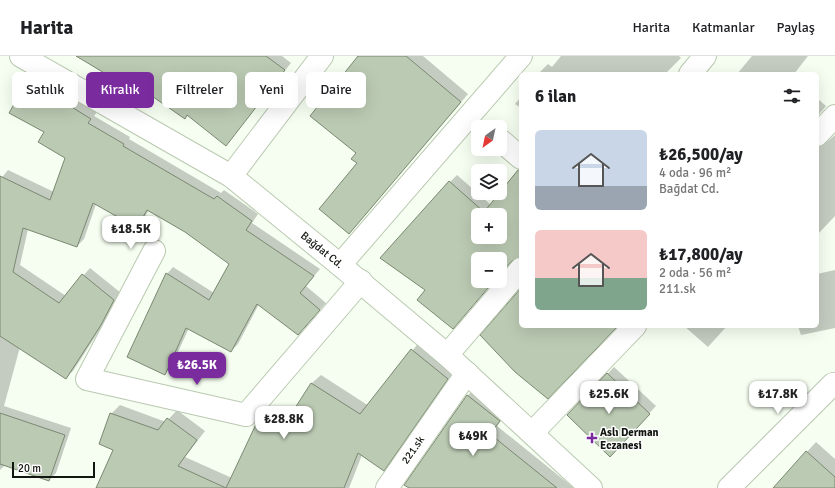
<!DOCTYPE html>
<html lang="tr">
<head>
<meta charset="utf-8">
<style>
	:root { --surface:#fff; --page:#f2f2f2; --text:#202124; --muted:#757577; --line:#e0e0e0; --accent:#7a2c9e }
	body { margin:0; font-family:Signika,sans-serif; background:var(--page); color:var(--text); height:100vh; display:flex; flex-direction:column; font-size:15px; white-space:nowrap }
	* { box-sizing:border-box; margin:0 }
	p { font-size:13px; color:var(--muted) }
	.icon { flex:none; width:22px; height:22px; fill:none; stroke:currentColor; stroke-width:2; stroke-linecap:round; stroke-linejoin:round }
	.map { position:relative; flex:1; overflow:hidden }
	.sheet { position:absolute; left:519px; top:16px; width:300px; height:256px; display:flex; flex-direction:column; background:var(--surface); border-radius:6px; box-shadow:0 4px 16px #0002 }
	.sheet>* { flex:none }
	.banner { position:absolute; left:12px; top:16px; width:380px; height:36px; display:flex; gap:8px }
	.needle { width:26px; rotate:213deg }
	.fabs { position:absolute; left:471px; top:64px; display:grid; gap:8px }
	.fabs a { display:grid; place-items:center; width:36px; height:36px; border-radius:6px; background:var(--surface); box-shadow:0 4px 16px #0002; font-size:20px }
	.scale { position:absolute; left:12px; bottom:10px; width:83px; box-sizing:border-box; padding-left:4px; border:2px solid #11160e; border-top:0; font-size:11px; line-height:14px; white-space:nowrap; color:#11160e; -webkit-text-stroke:3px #fff; paint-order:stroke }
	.price { position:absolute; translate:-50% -34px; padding:0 9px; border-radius:8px; background:#fff; color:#222; font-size:13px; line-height:26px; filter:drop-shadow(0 1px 2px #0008) }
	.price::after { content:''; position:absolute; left:50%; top:24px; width:12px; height:9px; margin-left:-6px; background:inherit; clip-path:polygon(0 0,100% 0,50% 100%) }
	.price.selected { background:var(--accent); color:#fff }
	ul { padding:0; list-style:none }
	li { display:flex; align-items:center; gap:12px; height:100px; padding:0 16px }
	li span { display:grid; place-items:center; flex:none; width:112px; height:80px; border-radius:6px; color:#555 }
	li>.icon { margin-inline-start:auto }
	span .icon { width:48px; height:48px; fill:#fffc; stroke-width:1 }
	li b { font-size:17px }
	h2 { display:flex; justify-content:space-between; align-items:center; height:48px; padding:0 16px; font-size:17px }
	.tag { padding:0 14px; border-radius:6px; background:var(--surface); box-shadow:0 4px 16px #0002; font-size:14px; line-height:36px }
	.tag.selected { background:var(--accent); color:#fff }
	header { display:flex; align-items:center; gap:24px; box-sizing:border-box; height:56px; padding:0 20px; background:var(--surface); border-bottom:1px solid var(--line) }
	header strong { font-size:19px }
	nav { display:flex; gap:22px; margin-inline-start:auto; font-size:14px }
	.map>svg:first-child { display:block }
	.shadow { fill:#0003; fill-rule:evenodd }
	.building { fill:#bbcab3; stroke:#7b8872; fill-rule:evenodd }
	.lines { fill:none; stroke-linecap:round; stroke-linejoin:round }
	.minor-casing { stroke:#bac9b1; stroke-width:24 }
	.major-casing { stroke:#bac9b1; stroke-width:24 }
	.minor { stroke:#fff; stroke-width:22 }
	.major { stroke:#fff; stroke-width:22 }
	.poi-dot { fill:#7a2c9e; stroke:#fff; stroke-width:1.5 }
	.labels { text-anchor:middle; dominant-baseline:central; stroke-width:3; stroke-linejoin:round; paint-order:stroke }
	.street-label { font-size:11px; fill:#11160e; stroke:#fff }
	.poi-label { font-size:11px; font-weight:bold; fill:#11160e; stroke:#fff; text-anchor:start }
</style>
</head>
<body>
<header>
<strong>Harita</strong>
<nav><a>Harita</a><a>Katmanlar</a><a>Paylaş</a></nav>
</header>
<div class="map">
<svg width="835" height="432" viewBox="0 0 835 432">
	<rect width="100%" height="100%" fill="#f5fef0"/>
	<!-- shadow -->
	<g class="shadow">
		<path d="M84,0h198l9,7 -65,81 -38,-30 -4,4 -45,-33z"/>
		<path d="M359,0h64l45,38 -119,139 9,-70z"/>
		<path d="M561,0h118l2,2 -16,16h-127l10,-10 4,3z"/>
		<path d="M752,0h56l-14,18h-57z"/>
		<path d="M33,23l34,19 3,-3 27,17 -3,4 36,21 -1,2 92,54 3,-3 34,24 -6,9 68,46 -14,17 20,17 -21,24 -46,-23 -21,40 -7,7 -42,-23 -18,39 -6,6 2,-99 6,-7 41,26 16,-29 -44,-33 -37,-21 -6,10 -6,7 -41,-23 -12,35 -7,7 -49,-17 -8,36 46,31 24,-28 31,25 -13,24 -35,54 -7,6 -46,-30 -16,59 67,22 -15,45 -7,7 -44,-15 -5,5v-290l8,-10 46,22 12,-35 -21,-25 -19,-46z"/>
		<path d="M521,41v11l-6,-4z"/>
		<path d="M817,42l9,8 -9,11z"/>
		<path d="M835,79v81l-18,19v-96l4,2h7z"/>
		<path d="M521,113v87l-8,3 -13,15v-15h-22v22h16l-68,9 24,-108 7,-7 34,30zM478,159h22v22h-22z"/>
		<path d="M835,214v58l-34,7 -3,-9h19v-52z"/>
		<path d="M684,270h43l-19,21z"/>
		<path d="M420,285l36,29 -64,91 -8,9 -22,-15 -13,33h-251l16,-39 -3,-35 9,-9 46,17 11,-12 28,21 -20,26 47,21 27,-57 9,-9 20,9 24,-38 9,-8 48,31z"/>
		<path d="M614,311l42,39 -46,49 -42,-40z"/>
		<path d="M476,332l31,25 -10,13 77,62h-165l-3,-3 62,-90z"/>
		<path d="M816,386l19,17v29h-61z"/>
	</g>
	<!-- building -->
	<g class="building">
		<path d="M76,0h190l19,14 -59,76 -39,-31 -2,4 -36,-25 -3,4z"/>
		<path d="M358,0h48l55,46 -112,132 -30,-25 38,-46 -6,-4 5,-6 -46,-37z"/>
		<path d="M25,29l35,19 2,-3 29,18 -3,4 36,21 -1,2 91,53 3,-3 35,25 -6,9 68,46 -14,17 20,17 -22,25 -41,-31 -26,48 -45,-24 -21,47 -38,-18 39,-84 43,27 20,-36 -44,-32 -38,-22 -10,18 -44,-25 -16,44 -54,-19 -10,44 46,31 23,-29 32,26 -13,25 -35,54 -66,-43v-160l50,24 15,-42 -27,-16 6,-10 -35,-19z"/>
		<path d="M518,114h3v87l-9,4 -12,13v-15h-22v22h16l-41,48 -36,-29 8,-10 -45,-32 69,-77 35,31zM478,159h22v22h-22z"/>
		<path d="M521,232v38h97l-70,73 -33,-27 -35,-37z"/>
		<path d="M411,293l37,30 -64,92 -26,-18 -14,35h-248l17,-38 -14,-6 11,-31 48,17 9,-12 30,22 -19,26 48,22 32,-68 23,10 30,-47 49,31z"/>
		<path d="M607,317l43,41 -40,43 -43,-42z"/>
		<path d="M467,339l33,26 -10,13 67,54h-148l-5,-3z"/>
		<path d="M0,357l65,22 -16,46 -49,-17z"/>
		<path d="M806,395l29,26v11h-62z"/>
	</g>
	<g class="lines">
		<!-- minor casing -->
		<g class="minor-casing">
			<g id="minor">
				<path d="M690,18l15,-18"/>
				<path d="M817,79l18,-19"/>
				<path d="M500,84l21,18"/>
				<path d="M231,120l91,-120"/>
				<path d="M154,195l-67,128 159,36 115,-134"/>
				<path d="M340,209l181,-209"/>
				<path d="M447,299l74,-86"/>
				<path d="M532,377l103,-107"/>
				<path d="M387,432l80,-115"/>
				<path d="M729,432l104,-104 2,1"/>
			</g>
		</g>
		<!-- major casing -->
		<g class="major-casing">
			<path id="major" d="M21,0l210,120 109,89 107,90 144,133"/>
		</g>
		<!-- minor -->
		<use href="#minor" class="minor"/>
		<!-- major -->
		<use href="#major" class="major"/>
	</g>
	<!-- markers -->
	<path class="poi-dot" d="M590 376h4v4h4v4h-4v4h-4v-4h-4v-4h4z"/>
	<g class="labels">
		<!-- street labels -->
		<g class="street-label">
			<text transform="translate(322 194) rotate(39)">Bağdat Cd.</text>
			<text transform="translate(413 394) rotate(-55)">221.sk</text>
		</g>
		<!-- poi labels -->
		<g class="poi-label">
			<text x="600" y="376">Aslı Derman<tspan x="600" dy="13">Eczanesi</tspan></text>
		</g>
	</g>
</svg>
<div class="fabs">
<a><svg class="needle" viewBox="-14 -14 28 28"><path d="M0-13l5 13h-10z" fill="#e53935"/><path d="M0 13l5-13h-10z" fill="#757577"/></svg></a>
<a><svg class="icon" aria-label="layers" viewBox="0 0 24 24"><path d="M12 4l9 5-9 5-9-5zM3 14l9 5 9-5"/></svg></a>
<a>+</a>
<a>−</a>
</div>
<div class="scale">20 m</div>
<b class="price" style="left:131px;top:194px">₺18.5K</b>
<b class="price selected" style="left:197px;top:330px">₺26.5K</b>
<b class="price" style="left:609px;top:359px">₺25.6K</b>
<b class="price" style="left:778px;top:359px">₺17.8K</b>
<b class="price" style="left:284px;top:384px">₺28.8K</b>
<b class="price" style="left:473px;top:401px">₺49K</b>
<div class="banner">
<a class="tag">Satılık</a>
<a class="tag selected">Kiralık</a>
<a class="tag">Filtreler</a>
<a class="tag">Yeni</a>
<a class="tag">Daire</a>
</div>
<section class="sheet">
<h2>6 ilan<svg class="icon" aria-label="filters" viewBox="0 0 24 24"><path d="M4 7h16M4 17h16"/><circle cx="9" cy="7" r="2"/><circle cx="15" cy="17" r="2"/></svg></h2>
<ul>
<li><span style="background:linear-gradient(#c9d6e8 70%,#9aa5b1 0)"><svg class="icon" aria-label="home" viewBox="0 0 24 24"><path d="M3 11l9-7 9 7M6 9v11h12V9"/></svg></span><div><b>₺26,500/ay</b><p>4 oda · 96 m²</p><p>Bağdat Cd.</p></div></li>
<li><span style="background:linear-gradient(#f6c9c9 60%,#7fa58c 0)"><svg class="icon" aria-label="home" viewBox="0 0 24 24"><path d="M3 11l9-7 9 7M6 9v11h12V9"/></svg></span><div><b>₺17,800/ay</b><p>2 oda · 56 m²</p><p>211.sk</p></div></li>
</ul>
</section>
</div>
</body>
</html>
